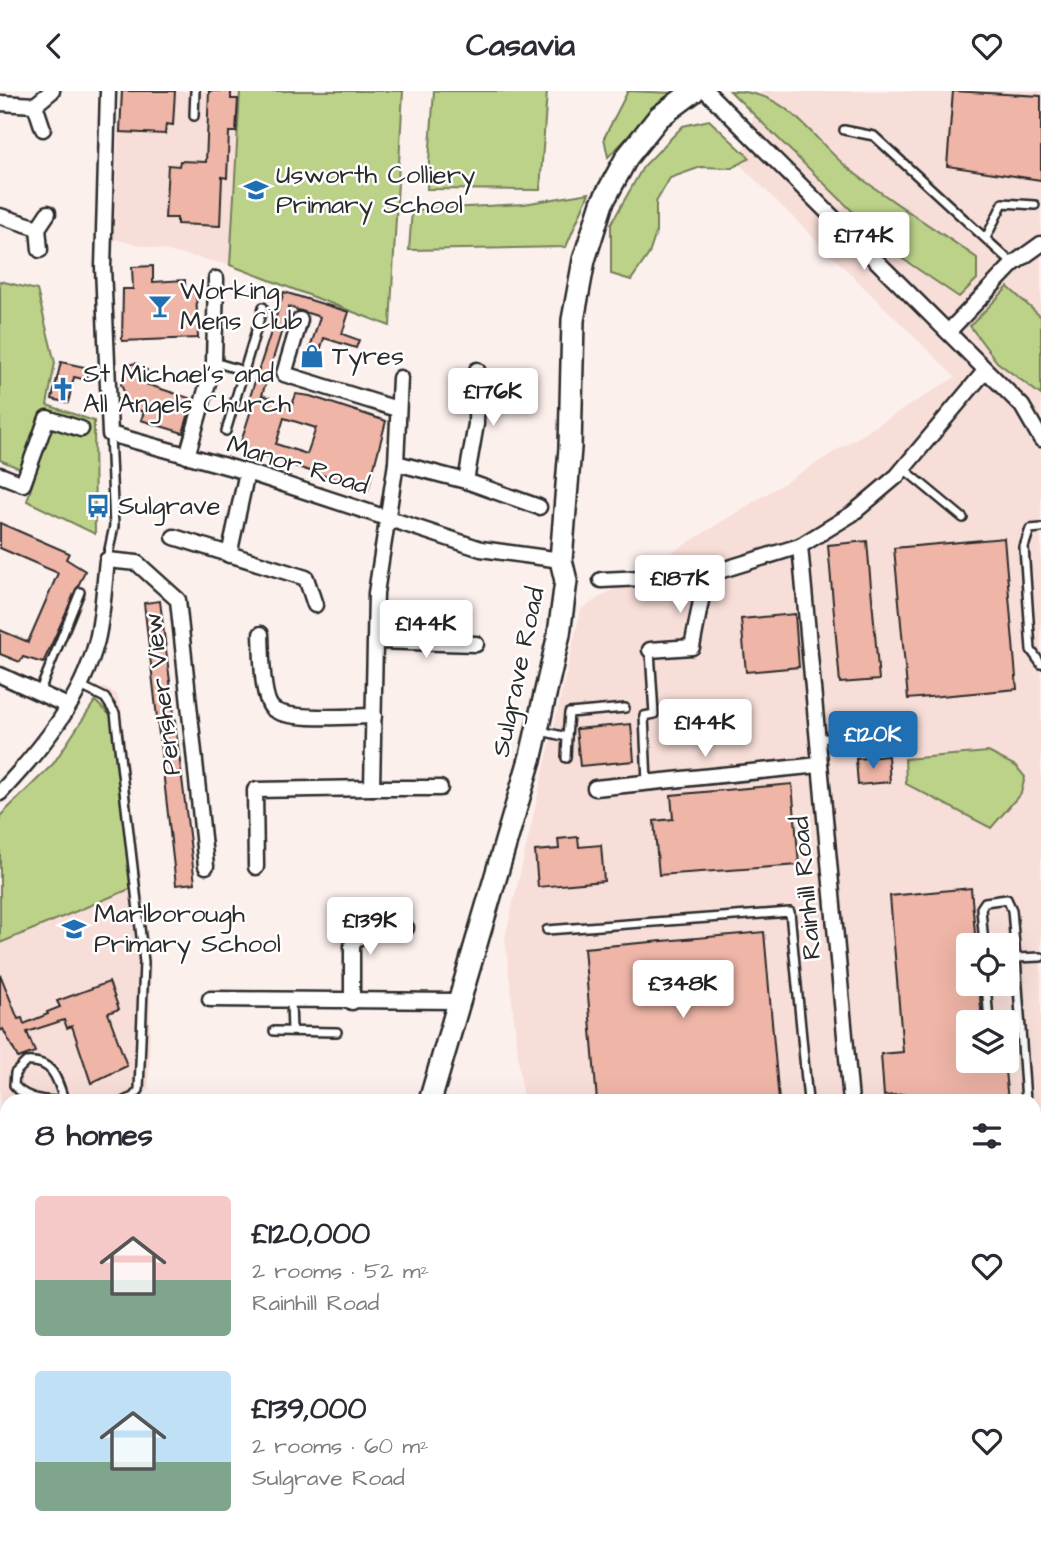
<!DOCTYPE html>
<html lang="en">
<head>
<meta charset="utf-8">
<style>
	:root { --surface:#fff; --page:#f2f2f3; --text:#2b2b33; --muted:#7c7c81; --accent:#1f6fb2 }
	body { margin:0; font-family:"Architects Daughter",sans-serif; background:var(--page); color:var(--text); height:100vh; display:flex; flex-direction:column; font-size:26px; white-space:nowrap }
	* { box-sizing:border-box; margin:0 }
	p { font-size:23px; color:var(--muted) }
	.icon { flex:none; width:38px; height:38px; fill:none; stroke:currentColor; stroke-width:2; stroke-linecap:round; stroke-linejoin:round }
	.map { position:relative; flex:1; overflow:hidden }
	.side { position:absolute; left:0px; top:1003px; width:1041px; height:450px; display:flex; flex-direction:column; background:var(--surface); border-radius:21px 21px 0 0; box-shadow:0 7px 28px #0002 }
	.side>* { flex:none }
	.buttons { position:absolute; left:956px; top:842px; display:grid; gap:14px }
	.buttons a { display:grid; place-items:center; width:63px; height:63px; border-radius:7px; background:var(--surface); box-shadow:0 7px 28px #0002; font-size:35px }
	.price { position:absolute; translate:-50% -60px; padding:0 16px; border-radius:7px; background:#fff; color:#222; font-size:23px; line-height:46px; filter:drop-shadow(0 2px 4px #0008) }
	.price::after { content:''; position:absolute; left:50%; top:42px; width:21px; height:16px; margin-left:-10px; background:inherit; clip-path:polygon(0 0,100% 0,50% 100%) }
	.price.current { background:var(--accent); color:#fff }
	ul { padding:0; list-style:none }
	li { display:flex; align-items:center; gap:21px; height:175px; padding:0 35px }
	li span { display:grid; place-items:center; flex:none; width:196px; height:140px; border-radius:7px; color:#555 }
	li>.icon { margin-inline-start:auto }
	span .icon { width:84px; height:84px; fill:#fffc; stroke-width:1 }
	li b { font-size:30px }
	h2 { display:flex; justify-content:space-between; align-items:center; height:84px; padding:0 35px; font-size:30px }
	header { display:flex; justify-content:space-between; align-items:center; height:91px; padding:0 35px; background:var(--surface); font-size:32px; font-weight:800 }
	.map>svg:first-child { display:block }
	.built { fill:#f8ded8; fill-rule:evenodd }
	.green { fill:#bcd288; stroke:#747e5a; stroke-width:2 }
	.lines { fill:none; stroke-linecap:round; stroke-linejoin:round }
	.stream { stroke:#65919f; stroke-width:3.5 }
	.building { fill:#efb5a7; stroke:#2b2b2b; stroke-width:2; fill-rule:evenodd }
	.lane-casing { stroke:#2b2b2b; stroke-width:12 }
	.street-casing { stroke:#2b2b2b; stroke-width:19 }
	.secondary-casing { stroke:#2b2b2b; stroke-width:26 }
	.lane { stroke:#fff; stroke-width:7 }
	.street { stroke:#fff; stroke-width:14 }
	.secondary { stroke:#fff; stroke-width:21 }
	.labels { text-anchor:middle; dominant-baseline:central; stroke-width:5; stroke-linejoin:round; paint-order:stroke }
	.poi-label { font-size:26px; fill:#2b2b2b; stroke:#fff; text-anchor:start }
	.street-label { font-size:26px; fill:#2b2b2b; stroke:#fff }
</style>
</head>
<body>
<header><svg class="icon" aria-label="back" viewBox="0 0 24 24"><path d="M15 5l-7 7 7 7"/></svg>Casavia<svg class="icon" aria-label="heart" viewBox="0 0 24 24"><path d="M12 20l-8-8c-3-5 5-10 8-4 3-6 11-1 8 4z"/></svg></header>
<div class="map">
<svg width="1041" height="1452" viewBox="0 0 1041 1452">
	<rect width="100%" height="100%" fill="#fcf0ed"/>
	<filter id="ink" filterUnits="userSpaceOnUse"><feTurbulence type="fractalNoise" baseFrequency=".0143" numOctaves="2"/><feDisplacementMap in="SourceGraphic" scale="14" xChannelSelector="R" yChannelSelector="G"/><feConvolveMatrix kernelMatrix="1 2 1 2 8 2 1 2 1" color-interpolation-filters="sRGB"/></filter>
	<g filter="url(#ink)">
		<!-- built -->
		<g class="built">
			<path d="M120,0h283l-13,235 -160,-61 -117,-26z"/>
			<path d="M762,0h279v1198h-7v-188h-511l-18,-163 76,-329 374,-232 -216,-213zM968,854h38v38h-38zM968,931h38v39h-38z"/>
			<path d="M103,596l14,7 4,13 30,256 -2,124 -9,14h-133v9h-7v-294l53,-52 25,-34z"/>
		</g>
		<!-- green -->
		<g class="green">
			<path d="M240,0h163l-13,235 -160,-61z"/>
			<path d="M434,0h113l-7,99 -113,-1z"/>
			<path d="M628,0l44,2 -64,64 -4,-19z"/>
			<path d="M730,0c59,0 78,44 118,77 41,33 87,60 129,90v21l-18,18 -62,-42z"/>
			<path d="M709,29l41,38 -18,10 -31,-1 -31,11 -14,24v31l-7,21 -18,26 -20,-6v-50l32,-57 40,-41z"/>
			<path d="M589,102l-23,54 -157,3 3,-40 112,-6z"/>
			<path d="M0,190l37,9 18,73 -8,42 47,16 1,113 -68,-33 8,-26 -35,-15z"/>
			<path d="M1008,196l33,30v78l-44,-33 -27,-36z"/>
			<path d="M95,610l16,15 21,172 -132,55v-127l53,-52z"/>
			<path d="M988,661l28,14 9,11 -4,16 -30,35 -85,-44 -1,-25z"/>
			<rect x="1034" y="1198" width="7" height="90"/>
			<path d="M0,1249h7v197h126l-4,6h-129z"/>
		</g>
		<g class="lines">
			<!-- stream -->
			<g class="stream">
				<path d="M0,1366l7,1"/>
				<path d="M345,1446l29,6"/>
			</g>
		</g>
		<!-- building -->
		<g class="building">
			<path d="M122,0h53l-2,34 -7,-1 -1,10 -45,-2z"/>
			<path d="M209,0h22v8h7l-2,33h-7l-2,46 -5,-1 -2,49 -43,-2v-6h-12l3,-53 11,1 1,-5 26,1z"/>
			<path d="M953,0l88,5v84l-94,-14z"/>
			<path d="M153,175v16l32,-2v10h11l2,48 -76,3 1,-52h10l-1,-22z"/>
			<path d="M284,201l65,20 -7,22 17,6 -3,8 -32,-10 -9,29 -10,-3 15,-47 -31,-10 -27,88 30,10 4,-11 14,2 76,25 -18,69 -129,-42 13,-41 -5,-1zM284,327l32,10 -9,26 -31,-10z"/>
			<path d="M61,271l28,6 -2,12 -13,-3 -6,26 -16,-4z"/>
			<path d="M135,272l12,7 -4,13 46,15 3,5 -9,30 -42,-13 3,-8 -19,-6 2,-5 -6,-17 8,-19z"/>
			<path d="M0,432l69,30 -3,6 19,12 -42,92 -20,-6 -3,5 -20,-8v-24l28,12 30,-69 -58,-25z"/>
			<path d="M1004,447l13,151 -109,10 -14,-151z"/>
			<path d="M867,450l12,139 -39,3 -12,-138z"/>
			<path d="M160,510l35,282 -19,2 -32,-282z"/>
			<path d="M795,523l4,53 -53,5 -5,-53z"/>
			<path d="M631,633l3,37 -54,5 -4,-37z"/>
			<path d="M888,665l2,26 -32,3 -2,-26z"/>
			<path d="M792,693l7,81 -140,10 -5,-54 19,-2 -2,-24z"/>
			<path d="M578,746l1,10 22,-2 3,36 -66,6 -3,-36 24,-2 -1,-10z"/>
			<path d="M971,797l5,57h-8v38h11l3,39h-14v39h36l4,40h-101v-7l-23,2 -3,-42 22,-2 -13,-156z"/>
			<path d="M764,841l15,169h-182l-13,-153z"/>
			<path d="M0,883l18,45 4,-1 2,6 24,-10 -1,-2 13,-5 -3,-6 52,-19 10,27 -11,4 19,53 -36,17 -19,-57 -5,2 -3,-8 -37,12 8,20 -17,6 -15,-29 -3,2z"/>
		</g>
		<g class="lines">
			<!-- lane casing -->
			<g class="lane-casing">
				<g id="lane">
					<path d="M194,25l1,-25"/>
					<path d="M844,39l30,6 139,128"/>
					<path d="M987,145l16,-33 32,2"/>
					<path d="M214,271l30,9"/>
					<path d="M226,340l37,-124"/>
					<path d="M904,378l59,49"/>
					<path d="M1041,437l-11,1 -6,18 7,103 10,14"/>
					<path d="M107,468l7,-33 -4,-92"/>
					<path d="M81,595l24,12 10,15 29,249 -5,128 -6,7 -9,4"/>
					<path d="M39,602l41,-101"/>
					<path d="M541,640l26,6 -1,21"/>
					<path d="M567,646l2,-24 56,-5"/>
					<path d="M817,648l65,-6"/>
					<path d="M647,691l-3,-66 10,-2 -4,-63"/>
					<path d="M547,839l243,-18 18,189"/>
					<path d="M984,854l-3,-37 4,-6 22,-3 5,11 4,48 25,-1"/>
					<path d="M1016,867l10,143"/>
					<path d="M986,892l3,39"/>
					<path d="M291,910l1,30"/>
					<path d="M1006,938l14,-1"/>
					<path d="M274,940l63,1"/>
					<path d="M64,1009c-7,-23 -12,-40 -38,-38l-11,11 -1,12c17,22 56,15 82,16"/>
				</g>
			</g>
			<!-- street casing -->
			<g class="street-casing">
				<g id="street">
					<path d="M108,0l-5,176 7,167 137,38 234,77 80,11"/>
					<path d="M706,0l316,315 19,33"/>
					<path d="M0,12l35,2"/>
					<path d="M43,38l-8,-24 17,-14"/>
					<path d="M0,125l38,12"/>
					<path d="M40,159l-2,-22 10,-15"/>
					<path d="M300,229l-16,54 113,35"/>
					<path d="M948,241l65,-68 28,-20"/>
					<path d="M187,365l27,-94 2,-83"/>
					<path d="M396,372l70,18 73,26"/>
					<path d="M0,384l23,9 24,-66 34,11"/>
					<path d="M466,390l10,-57 1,-54"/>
					<path d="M174,446l132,41 9,27"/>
					<path d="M800,455l51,555"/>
					<path d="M229,464l18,-83"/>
					<path d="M601,489l105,-5 94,-29 52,-32 45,-38 88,-105"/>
					<path d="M261,543c1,17 0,62 11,74 14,14 81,8 102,8"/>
					<path d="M377,550l99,3"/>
					<path d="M650,559l42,-3 14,-72"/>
					<path d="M0,584l68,31"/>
					<path d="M372,697h68"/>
					<path d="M595,697l224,-23"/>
					<path d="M0,702c41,-44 82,-93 97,-153 6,-26 7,-54 10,-80l30,3 41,37 28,266"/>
					<path d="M256,776l-1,-77 117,-2 4,-195 20,-130 4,-85"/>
					<path d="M210,908l250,2"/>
					<path d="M352,911v-57l11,-14 43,-3"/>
					<path d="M1034,1054h7"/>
				</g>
			</g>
			<!-- secondary casing -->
			<g class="secondary-casing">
				<g id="secondary">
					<path d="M430,1010l101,-345 28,-122 7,-53 -5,-21 9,-112 3,-128 11,-60 18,-57 25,-46 32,-40 35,-26"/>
					<path d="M0,1241h7"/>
				</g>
			</g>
			<!-- lane -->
			<use href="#lane" class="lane"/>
			<!-- street -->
			<use href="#street" class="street"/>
			<!-- secondary -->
			<use href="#secondary" class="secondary"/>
		</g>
	</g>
	<!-- icons -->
	<defs>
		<g id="school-bare" transform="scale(1.89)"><path d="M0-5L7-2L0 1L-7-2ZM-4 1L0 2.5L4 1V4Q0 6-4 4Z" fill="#1f6fb2" stroke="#fff" stroke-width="2.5" paint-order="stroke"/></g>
		<g id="bar-bare" transform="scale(1.89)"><path d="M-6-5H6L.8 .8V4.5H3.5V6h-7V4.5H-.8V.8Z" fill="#1f6fb2" stroke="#fff" stroke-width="2.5" paint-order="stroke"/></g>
		<g id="shop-bare" transform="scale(1.89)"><path d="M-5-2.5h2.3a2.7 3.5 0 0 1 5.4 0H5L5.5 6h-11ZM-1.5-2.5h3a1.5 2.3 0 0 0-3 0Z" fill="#1f6fb2" stroke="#fff" stroke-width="2.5" paint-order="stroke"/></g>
		<g id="church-bare" transform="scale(1.89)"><path d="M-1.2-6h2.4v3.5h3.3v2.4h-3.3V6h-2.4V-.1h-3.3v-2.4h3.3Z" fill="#1f6fb2" stroke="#fff" stroke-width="2.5" paint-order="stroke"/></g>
		<g id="bus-bare" transform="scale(1.89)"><path d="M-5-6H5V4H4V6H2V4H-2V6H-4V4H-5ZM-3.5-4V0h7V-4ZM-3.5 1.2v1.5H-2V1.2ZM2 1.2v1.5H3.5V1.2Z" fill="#1f6fb2" stroke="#fff" stroke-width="2.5" paint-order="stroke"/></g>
	</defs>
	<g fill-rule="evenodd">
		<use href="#school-bare" x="256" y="99"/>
		<use href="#bar-bare" x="160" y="215"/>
		<use href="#shop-bare" x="312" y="265"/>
		<use href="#church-bare" x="63" y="298"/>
		<use href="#bus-bare" x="98" y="415"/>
		<use href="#school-bare" x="74" y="838"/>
	</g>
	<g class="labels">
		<!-- poi labels -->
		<g class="poi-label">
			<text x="276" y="84">Usworth Colliery<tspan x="276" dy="30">Primary School</tspan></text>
			<text x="180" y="200">Working<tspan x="180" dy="30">Mens Club</tspan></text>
			<text x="332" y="265">Tyres</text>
			<text x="83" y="283">St Michael's and<tspan x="83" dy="30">All Angels Church</tspan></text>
			<text x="118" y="415">Sulgrave</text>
			<text x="94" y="823">Marlborough<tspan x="94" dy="30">Primary School</tspan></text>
		</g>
		<!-- street labels -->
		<g class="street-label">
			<text transform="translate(298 374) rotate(17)">Manor Road</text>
			<text transform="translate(518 581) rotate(-78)">Sulgrave Road</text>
			<text transform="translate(162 603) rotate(-97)">Pensher View</text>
			<text transform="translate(806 797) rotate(-95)">Rainhill Road</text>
		</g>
	</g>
</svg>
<div class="buttons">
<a><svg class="icon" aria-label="locate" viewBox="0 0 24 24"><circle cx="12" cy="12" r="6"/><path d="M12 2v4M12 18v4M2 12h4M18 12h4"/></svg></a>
<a><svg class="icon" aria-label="layers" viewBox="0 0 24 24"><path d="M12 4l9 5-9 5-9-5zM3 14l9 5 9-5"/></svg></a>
</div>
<b class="price" style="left:864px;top:181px">£174K</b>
<b class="price" style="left:493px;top:337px">£176K</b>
<b class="price" style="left:680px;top:524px">£187K</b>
<b class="price" style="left:426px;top:569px">£144K</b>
<b class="price" style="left:705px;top:668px">£144K</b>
<b class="price current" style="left:873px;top:680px">£120K</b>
<b class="price" style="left:370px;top:866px">£139K</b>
<b class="price" style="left:683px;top:929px">£348K</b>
<section class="side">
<h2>8 homes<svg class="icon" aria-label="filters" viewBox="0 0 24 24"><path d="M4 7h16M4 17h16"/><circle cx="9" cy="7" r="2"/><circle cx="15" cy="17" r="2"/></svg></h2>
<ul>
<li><span style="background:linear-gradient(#f6c9c9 60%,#7fa58c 0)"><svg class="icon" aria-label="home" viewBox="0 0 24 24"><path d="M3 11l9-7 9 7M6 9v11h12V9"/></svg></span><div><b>£120,000</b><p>2 rooms · 52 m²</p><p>Rainhill Road</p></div><svg class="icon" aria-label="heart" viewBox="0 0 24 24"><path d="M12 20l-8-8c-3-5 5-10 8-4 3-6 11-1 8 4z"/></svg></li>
<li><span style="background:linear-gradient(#bfe0f5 65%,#7fa58c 0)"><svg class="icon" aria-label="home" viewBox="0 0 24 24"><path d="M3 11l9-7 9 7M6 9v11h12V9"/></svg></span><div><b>£139,000</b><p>2 rooms · 60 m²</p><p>Sulgrave Road</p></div><svg class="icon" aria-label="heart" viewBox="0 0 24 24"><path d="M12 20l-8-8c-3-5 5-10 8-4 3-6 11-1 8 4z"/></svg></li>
</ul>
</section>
</div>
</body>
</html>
